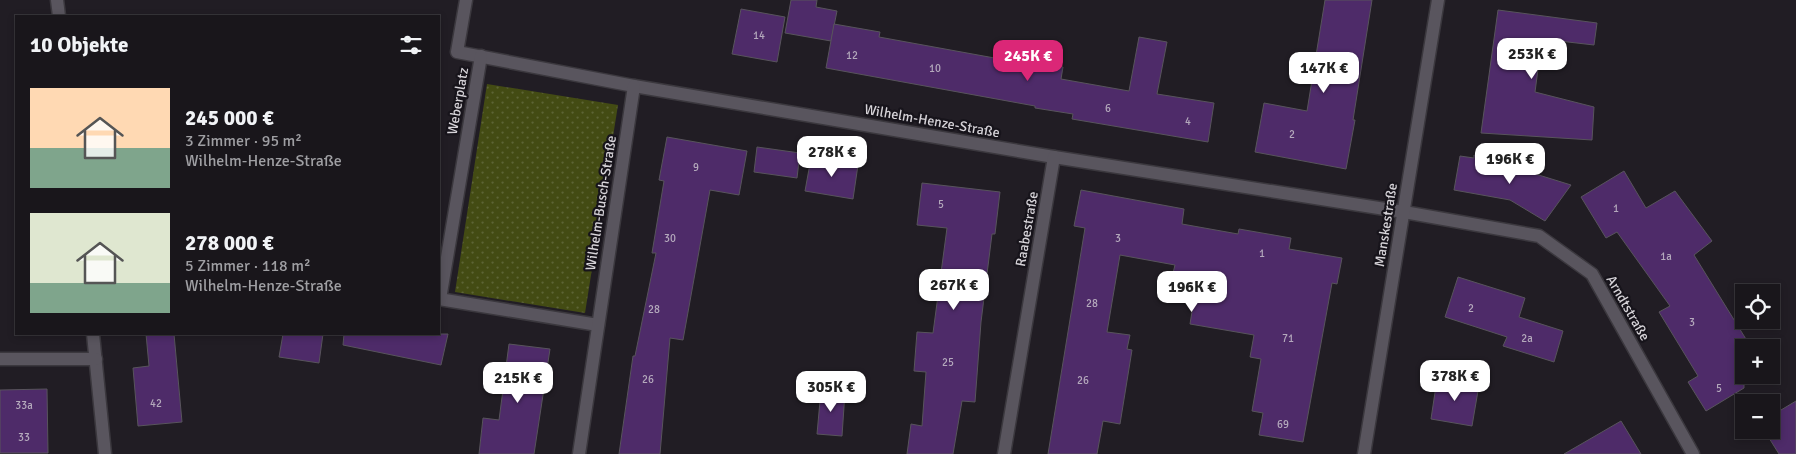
<!DOCTYPE html>
<html lang="de">
<head>
<meta charset="utf-8">
<style>
	:root { --surface:#19161b; --page:#262328; --text:#f1f3f6; --muted:#9f9fa3; --line:#37353a; --accent:#db2777 }
	body { margin:0; font-family:Signika,sans-serif; background:var(--page); color:var(--text); height:100vh; display:flex; flex-direction:column; font-size:19px; white-space:nowrap }
	* { box-sizing:border-box; margin:0 }
	p { font-size:16px; color:var(--muted) }
	.icon { flex:none; width:28px; height:28px; fill:none; stroke:currentColor; stroke-width:2; stroke-linecap:round; stroke-linejoin:round }
	.map { position:relative; flex:1; overflow:hidden }
	.sheet { position:absolute; left:15px; top:15px; width:425px; height:320px; display:flex; flex-direction:column; background:var(--surface); border-radius:0px; box-shadow:0 2px 8px #0003,0 0 0 1px var(--line) }
	.sheet>* { flex:none }
	.fabs { position:absolute; left:1735px; top:284px; display:grid; gap:10px }
	.fabs a { display:grid; place-items:center; width:45px; height:45px; border-radius:0px; background:var(--surface); box-shadow:0 2px 8px #0003,0 0 0 1px var(--line); font-size:25px }
	.price { position:absolute; translate:-50% -42px; padding:0 11px; border-radius:10px; background:#fff; color:#222; font-size:16px; line-height:32px; filter:drop-shadow(0 1px 2px #0008) }
	.price::after { content:''; position:absolute; left:50%; top:30px; width:15px; height:11px; margin-left:-8px; background:inherit; clip-path:polygon(0 0,100% 0,50% 100%) }
	.price.selected { background:var(--accent); color:#fff }
	ul { padding:0; list-style:none }
	li { display:flex; align-items:center; gap:15px; height:125px; padding:0 15px }
	li span { display:grid; place-items:center; flex:none; width:140px; height:100px; border-radius:0px; color:#555 }
	li>.icon { margin-inline-start:auto }
	span .icon { width:60px; height:60px; fill:#fffc; stroke-width:1 }
	li b { font-size:21px }
	h2 { display:flex; justify-content:space-between; align-items:center; height:60px; padding:0 15px; font-size:21px }
	.map>svg:first-child { display:block }
	.park { fill:url(#park-dots) }
	.building { fill:#4e2b69; stroke:#58545c }
	.lines { fill:none; stroke-linecap:round; stroke-linejoin:round }
	.minor-casing { stroke:#3b383e; stroke-width:15 }
	.minor { stroke:#59555e; stroke-width:12 }
	.labels { text-anchor:middle; dominant-baseline:central; stroke-width:4.5; stroke-linejoin:round; paint-order:stroke }
	.number-label { font-size:11px; fill:#b4a9bc }
	.street-label { font-size:14px; fill:#d6d3d8; stroke:#17141b }
</style>
</head>
<body>
<div class="map">
<svg width="1796" height="454" viewBox="0 0 1796 454">
	<defs>
		<pattern id="park-dots" width="8" height="8" patternUnits="userSpaceOnUse" patternTransform="scale(1.25)"><rect width="8" height="8" fill="#434b13"/><path d="M2 2h.1M6 6h.1" fill="none" stroke="#5d6435" stroke-width="1.8" stroke-linecap="round"/></pattern>
	</defs>
	<rect width="100%" height="100%" fill="#211d24"/>
	<!-- park -->
	<path class="park" d="M487,84l131,21 -33,208 -130,-21z"/>
	<!-- building -->
	<g class="building">
		<path d="M791,0h26l-1,7 21,4 -6,30 -46,-8z"/>
		<path d="M1325,0h47l-19,120h2l-9,49 -91,-17 9,-49 43,8z"/>
		<path d="M741,9l44,8 -8,45 -45,-8z"/>
		<path d="M1498,10l99,13 -3,22 -52,-6 -7,53 59,15 -2,33 -111,-7z"/>
		<path d="M834,24l46,8 -1,5 121,22 2,-11 28,5 -1,8 34,6 -2,12 68,12 10,-54 28,5 -10,52 57,9 -6,39 -136,-23 1,-5 -38,-6v-2l-209,-38z"/>
		<path d="M667,137l80,14 -8,44 -29,-5 -27,150 -13,-2 -10,116h-41l14,-98h2l21,-103h-4l12,-72 -5,-1z"/>
		<path d="M757,147l43,6 -3,25 -43,-6z"/>
		<path d="M1474,155l97,30 -26,36 -35,-21 -56,-10 6,-34 14,2z"/>
		<path d="M811,158l47,7 -5,34 -48,-8z"/>
		<path d="M1624,171l22,37 29,-17 37,50 -18,14 55,89 -5,4v40l-38,23 -18,-29 10,-6 -39,-64 11,-6 -53,-74 -11,6 -25,-41z"/>
		<path d="M922,183l78,9 -5,42h-3l-11,88 -6,80 -13,-1 -9,53h-46l4,-30 11,2 4,-54 -12,-1 3,-39 16,1 14,-105 -30,-3z"/>
		<path d="M1081,190l103,19 -2,15 56,10 1,-5 52,9 -2,11 53,9 -5,26 -5,-1 -29,159 -44,-7 4,-22 -11,-2 9,-52 -11,-2 4,-22 -64,-11 7,-43 -25,-4 3,-12 -55,-10 -13,77 23,3 -3,14 5,1 -12,74 -17,-3 -6,33h-49l37,-226 -11,-2z"/>
		<path d="M1458,277l67,21 -6,19 44,14 -9,31 -51,-16 4,-9 -62,-20z"/>
		<path d="M146,334h28l8,88 -44,4 -5,-58 16,-2z"/>
		<path d="M283,334h40l-4,29 -40,-6z"/>
		<path d="M344,334h104l-7,31 -98,-20z"/>
		<path d="M509,344l41,5 -16,105h-55l4,-36 16,2z"/>
		<path d="M1437,379l42,6 -7,41 -41,-7z"/>
		<path d="M47,389l1,64h-48v-63z"/>
		<path d="M821,390l24,2 -3,44 -25,-2z"/>
		<path d="M1796,401v53h-17l-15,-24h7v-14z"/>
		<path d="M1621,421l20,33h-77z"/>
	</g>
	<g class="lines">
		<!-- minor casing -->
		<g class="minor-casing">
			<g id="minor">
				<path d="M57,0l2,16"/>
				<path d="M466,0l-9,52 177,34 420,71 350,55 135,24 53,38 101,180"/>
				<path d="M439,299l159,26"/>
				<path d="M440,299l41,-243"/>
				<path d="M93,334l12,120"/>
				<path d="M0,359h96"/>
				<path d="M579,454l55,-368"/>
				<path d="M1004,454l50,-297"/>
				<path d="M1364,454l74,-454"/>
			</g>
		</g>
		<!-- minor -->
		<use href="#minor" class="minor"/>
	</g>
	<g class="labels">
		<!-- number labels -->
		<g class="number-label">
			<text x="759" y="35">14</text>
			<text x="852" y="55">12</text>
			<text x="935" y="68">10</text>
			<text x="1108" y="108">6</text>
			<text x="1188" y="121">4</text>
			<text x="1292" y="134">2</text>
			<text x="696" y="167">9</text>
			<text x="941" y="204">5</text>
			<text x="1616" y="208">1</text>
			<text x="670" y="238">30</text>
			<text x="1118" y="238">3</text>
			<text x="1262" y="253">1</text>
			<text x="1666" y="256">1a</text>
			<text x="1092" y="303">28</text>
			<text x="1471" y="308">2</text>
			<text x="654" y="309">28</text>
			<text x="1692" y="322">3</text>
			<text x="1288" y="338">71</text>
			<text x="1527" y="338">2a</text>
			<text x="948" y="362">25</text>
			<text x="648" y="379">26</text>
			<text x="1083" y="380">26</text>
			<text x="1719" y="388">5</text>
			<text x="156" y="403">42</text>
			<text x="24" y="405">33a</text>
			<text x="1283" y="424">69</text>
			<text x="24" y="437">33</text>
		</g>
		<!-- street labels -->
		<g class="street-label">
			<text transform="translate(458 101) rotate(-80)">Weberplatz</text>
			<text transform="translate(932 121) rotate(10)">Wilhelm-Henze-Straße</text>
			<text transform="translate(601 203) rotate(-81)">Wilhelm-Busch-Straße</text>
			<text transform="translate(1386 225) rotate(-81)">Manskestraße</text>
			<text transform="translate(1027 229) rotate(-80)">Raabestraße</text>
			<text transform="translate(1628 308) rotate(60)">Arndtstraße</text>
		</g>
	</g>
</svg>
<div class="fabs">
<a><svg class="icon" aria-label="locate" viewBox="0 0 24 24"><circle cx="12" cy="12" r="6"/><path d="M12 2v4M12 18v4M2 12h4M18 12h4"/></svg></a>
<a>+</a>
<a>−</a>
</div>
<b class="price" style="left:1532px;top:80px">253K €</b>
<b class="price selected" style="left:1028px;top:82px">245K €</b>
<b class="price" style="left:1324px;top:94px">147K €</b>
<b class="price" style="left:832px;top:178px">278K €</b>
<b class="price" style="left:1510px;top:185px">196K €</b>
<b class="price" style="left:954px;top:311px">267K €</b>
<b class="price" style="left:1192px;top:313px">196K €</b>
<b class="price" style="left:1455px;top:402px">378K €</b>
<b class="price" style="left:518px;top:404px">215K €</b>
<b class="price" style="left:831px;top:413px">305K €</b>
<section class="sheet">
<h2>10 Objekte<svg class="icon" aria-label="filters" viewBox="0 0 24 24"><path d="M4 7h16M4 17h16"/><circle cx="9" cy="7" r="2"/><circle cx="15" cy="17" r="2"/></svg></h2>
<ul>
<li><span style="background:linear-gradient(#ffd9b3 60%,#7fa58c 0)"><svg class="icon" aria-label="home" viewBox="0 0 24 24"><path d="M3 11l9-7 9 7M6 9v11h12V9"/></svg></span><div><b>245 000 €</b><p>3 Zimmer · 95 m²</p><p>Wilhelm-Henze-Straße</p></div></li>
<li><span style="background:linear-gradient(#dfe7d0 70%,#7fa58c 0)"><svg class="icon" aria-label="home" viewBox="0 0 24 24"><path d="M3 11l9-7 9 7M6 9v11h12V9"/></svg></span><div><b>278 000 €</b><p>5 Zimmer · 118 m²</p><p>Wilhelm-Henze-Straße</p></div></li>
</ul>
</section>
</div>
</body>
</html>
